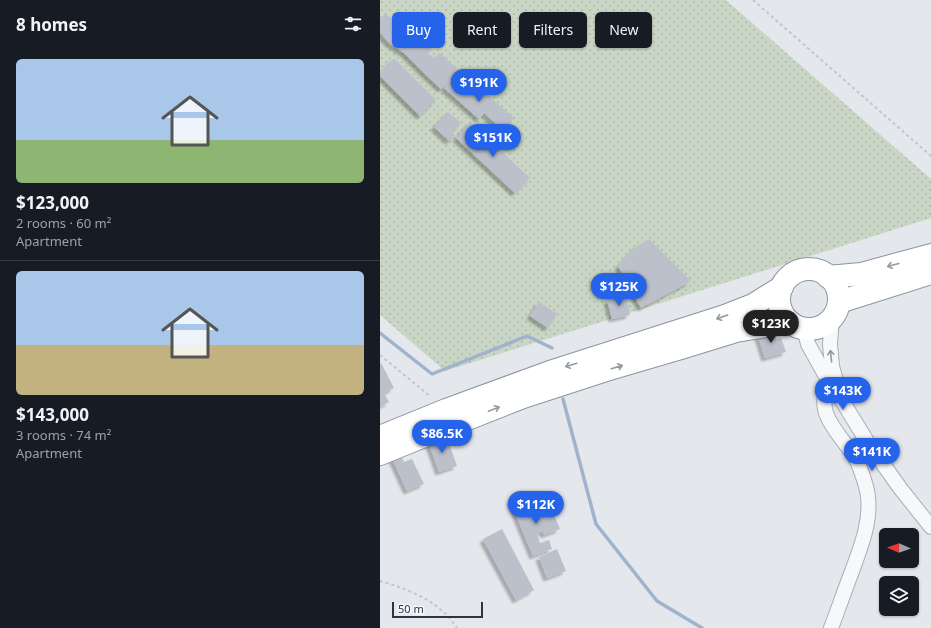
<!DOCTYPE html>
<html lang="en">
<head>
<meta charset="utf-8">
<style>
	:root { --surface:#171b24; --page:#20242c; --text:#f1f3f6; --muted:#9ea1a6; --line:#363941; --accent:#2563eb }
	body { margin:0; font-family:"Noto Sans",sans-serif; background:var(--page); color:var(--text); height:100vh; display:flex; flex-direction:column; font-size:15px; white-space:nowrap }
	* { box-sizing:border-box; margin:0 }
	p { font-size:13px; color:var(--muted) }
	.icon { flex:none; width:22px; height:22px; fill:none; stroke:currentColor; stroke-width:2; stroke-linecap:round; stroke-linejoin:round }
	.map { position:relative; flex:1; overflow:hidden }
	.side { display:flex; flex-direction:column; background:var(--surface); width:380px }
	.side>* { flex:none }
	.top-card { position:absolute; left:12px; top:12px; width:380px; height:36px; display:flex; gap:8px }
	.needle { width:26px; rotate:272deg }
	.fabs { position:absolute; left:499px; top:528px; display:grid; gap:8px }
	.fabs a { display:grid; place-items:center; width:40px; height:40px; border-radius:6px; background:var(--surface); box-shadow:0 1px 3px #0004; font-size:20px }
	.scale { position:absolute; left:12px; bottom:10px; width:91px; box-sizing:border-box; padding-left:4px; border:2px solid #2b3445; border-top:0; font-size:11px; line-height:14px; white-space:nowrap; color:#2b3445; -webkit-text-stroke:3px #f4f6f9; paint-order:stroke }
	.price { position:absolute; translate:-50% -34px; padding:0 9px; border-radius:14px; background:var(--accent); color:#fff; font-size:13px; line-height:26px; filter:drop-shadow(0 1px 2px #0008) }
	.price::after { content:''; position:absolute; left:50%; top:24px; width:12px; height:9px; margin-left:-6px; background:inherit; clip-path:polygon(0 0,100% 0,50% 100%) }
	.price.selected { background:#222; color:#fff }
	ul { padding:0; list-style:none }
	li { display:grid; align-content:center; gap:8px; height:212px; padding:0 16px }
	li+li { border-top:1px solid var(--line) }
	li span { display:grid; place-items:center; height:124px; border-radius:6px; color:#555 }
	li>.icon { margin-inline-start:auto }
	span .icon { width:72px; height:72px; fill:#fffc; stroke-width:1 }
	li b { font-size:17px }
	h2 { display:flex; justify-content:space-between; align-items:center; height:48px; padding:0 16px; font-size:17px }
	.tag { padding:0 14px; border-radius:6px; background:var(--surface); box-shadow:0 1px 3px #0004; font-size:14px; line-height:36px }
	.tag.selected { background:var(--accent); color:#fff }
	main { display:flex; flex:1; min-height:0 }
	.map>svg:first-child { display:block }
	.grass { fill:url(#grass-dots) }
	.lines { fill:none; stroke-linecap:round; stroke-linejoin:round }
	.stream { stroke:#9fb4cc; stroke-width:3.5 }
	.building { fill:#bbc0ca; filter:url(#shadow) }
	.minor-casing { stroke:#a9aeb7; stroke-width:16 }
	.trunk-casing { stroke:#8b94a3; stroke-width:24 }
	.path { stroke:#c2c5cb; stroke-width:2; stroke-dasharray:3 3; stroke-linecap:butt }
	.minor { stroke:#f7f8fa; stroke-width:14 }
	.trunk { stroke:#fff; stroke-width:22 }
	.oneway { stroke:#959aa2 }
	.oneway2 { stroke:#9196a0 }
</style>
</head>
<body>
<main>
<section class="side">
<h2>8 homes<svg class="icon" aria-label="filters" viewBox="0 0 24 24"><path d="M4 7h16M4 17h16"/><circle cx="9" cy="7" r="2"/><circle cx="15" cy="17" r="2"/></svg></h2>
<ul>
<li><span style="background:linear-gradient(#a9c7e8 65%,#8fb573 0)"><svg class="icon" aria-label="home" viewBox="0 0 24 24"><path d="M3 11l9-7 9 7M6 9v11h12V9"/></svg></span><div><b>$123,000</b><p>2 rooms · 60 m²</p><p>Apartment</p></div></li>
<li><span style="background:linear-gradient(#a9c7e8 60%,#c2b280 0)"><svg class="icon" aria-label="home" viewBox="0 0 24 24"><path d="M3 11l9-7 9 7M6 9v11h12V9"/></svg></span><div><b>$143,000</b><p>3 rooms · 74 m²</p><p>Apartment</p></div></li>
</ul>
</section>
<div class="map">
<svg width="551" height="628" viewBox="0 0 551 628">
	<defs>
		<pattern id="grass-dots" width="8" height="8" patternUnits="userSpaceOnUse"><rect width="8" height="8" fill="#c9d6c5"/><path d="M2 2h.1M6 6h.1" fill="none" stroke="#adb8ab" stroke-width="1.8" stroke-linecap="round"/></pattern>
		<filter id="shadow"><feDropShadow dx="-3.5" dy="3.5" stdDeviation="1" flood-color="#0004"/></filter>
	</defs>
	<rect width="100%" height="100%" fill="#e4e7ec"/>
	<!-- grass -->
	<path class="grass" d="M0,0h346l205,179v39l-486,153 -65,-56z"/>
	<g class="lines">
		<!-- stream -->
		<g class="stream">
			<path d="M0,333l52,41 95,-38 25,12"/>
			<path d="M183,399l33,125 61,77 45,27"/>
		</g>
	</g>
	<!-- building -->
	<g class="building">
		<path d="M5,14l39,25 8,8 -4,7 7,4 5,-5 17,16 -8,13 -8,7 -17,-16 -20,-20 -14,-9 -10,-11v-14z"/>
		<path d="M14,58l42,42 -16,16 -40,-40v-3z"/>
		<path d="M83,74l51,44 -18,20 -7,-6 7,-8 -12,-11 -5,6 -35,-31 7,-8 3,3z"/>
		<path d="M68,112l13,11 -9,9 3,3 -6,6 -15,-14z"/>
		<path d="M90,122l60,56 -15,15 -59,-55z"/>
		<path d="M269,239l41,41 -2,3 -47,25 -23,-42 19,-20z"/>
		<path d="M246,296l4,19 -18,4 -5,-19z"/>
		<path d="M159,302l18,12 -9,14 -18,-12z"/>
		<path d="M393,329l3,10 5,-1 5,14 -21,6 -8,-25z"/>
		<path d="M1,363l13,25 -10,5 5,9 -9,5v-43z"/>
		<path d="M66,435l11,31 -18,6 -11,-31z"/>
		<path d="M19,452l5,10 8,-3 12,25 -17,7 -16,-35z"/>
		<path d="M134,498l2,7 7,-3 4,10 22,-9 11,26 -16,6 -1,-4 -6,3 3,9 9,-3 3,9 -19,7 -23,-56z"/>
		<path d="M122,529l32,61 -18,10 -33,-61z"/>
		<path d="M177,549l9,22 -19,7 -8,-21z"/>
	</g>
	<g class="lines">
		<!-- minor casing -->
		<g class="minor-casing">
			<g id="minor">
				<path d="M424,329l4,15 20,36 13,19 -9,-33 -2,-22 2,-26"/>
				<path d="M448,380c-2,10 -6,22 -2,33 5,15 18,28 27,41 6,9 14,32 15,43 3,26 -8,52 -17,77 -7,18 -13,36 -20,54"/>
				<path d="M461,399l27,44 32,45 31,39"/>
			</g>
		</g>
		<!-- trunk casing -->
		<g class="trunk-casing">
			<g id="trunk">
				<circle cx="429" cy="299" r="30"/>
				<path d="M448,277l33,-3 70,-19"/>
				<path d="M459,302l92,-29"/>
				<path d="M0,437l66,-27 104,-38 175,-56 28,-11 29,-18"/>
				<path d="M0,454l37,-15 106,-42 83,-27 75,-22 55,-17 54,-9"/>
			</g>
		</g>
		<!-- path -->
		<g class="path">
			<path d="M373,0l178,156"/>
			<path d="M0,355l51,42"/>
			<path d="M0,581c19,5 45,15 60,28 7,5 12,12 17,19"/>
		</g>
		<!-- minor -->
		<use href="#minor" class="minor"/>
		<!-- trunk -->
		<use href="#trunk" class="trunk"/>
	</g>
	<!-- one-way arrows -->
	<defs><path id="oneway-shaft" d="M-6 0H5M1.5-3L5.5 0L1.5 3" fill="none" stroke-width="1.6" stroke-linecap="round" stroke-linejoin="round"/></defs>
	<g class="oneway">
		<use href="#oneway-shaft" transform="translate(513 265) rotate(165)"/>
		<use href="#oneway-shaft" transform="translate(342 317) rotate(161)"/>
		<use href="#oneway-shaft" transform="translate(191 365) rotate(163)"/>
		<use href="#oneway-shaft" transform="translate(237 367) rotate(-16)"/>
		<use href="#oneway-shaft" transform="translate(114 409) rotate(-21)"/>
	</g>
	<use class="oneway2" href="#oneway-shaft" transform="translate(451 356) rotate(-96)"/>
</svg>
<div class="fabs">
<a><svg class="needle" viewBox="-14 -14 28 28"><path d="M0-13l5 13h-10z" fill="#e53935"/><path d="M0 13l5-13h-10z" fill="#9ea1a6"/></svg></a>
<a><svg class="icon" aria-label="layers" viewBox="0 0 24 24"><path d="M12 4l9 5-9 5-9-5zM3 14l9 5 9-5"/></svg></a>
</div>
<div class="scale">50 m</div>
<b class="price" style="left:99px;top:103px">$191K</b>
<b class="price" style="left:113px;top:158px">$151K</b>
<b class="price" style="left:239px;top:307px">$125K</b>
<b class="price selected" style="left:391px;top:344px">$123K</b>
<b class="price" style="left:463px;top:411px">$143K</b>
<b class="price" style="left:62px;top:454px">$86.5K</b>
<b class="price" style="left:492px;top:472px">$141K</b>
<b class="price" style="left:156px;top:525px">$112K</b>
<div class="top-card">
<a class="tag selected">Buy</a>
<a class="tag">Rent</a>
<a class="tag">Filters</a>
<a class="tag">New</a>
</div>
</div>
</main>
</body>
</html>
